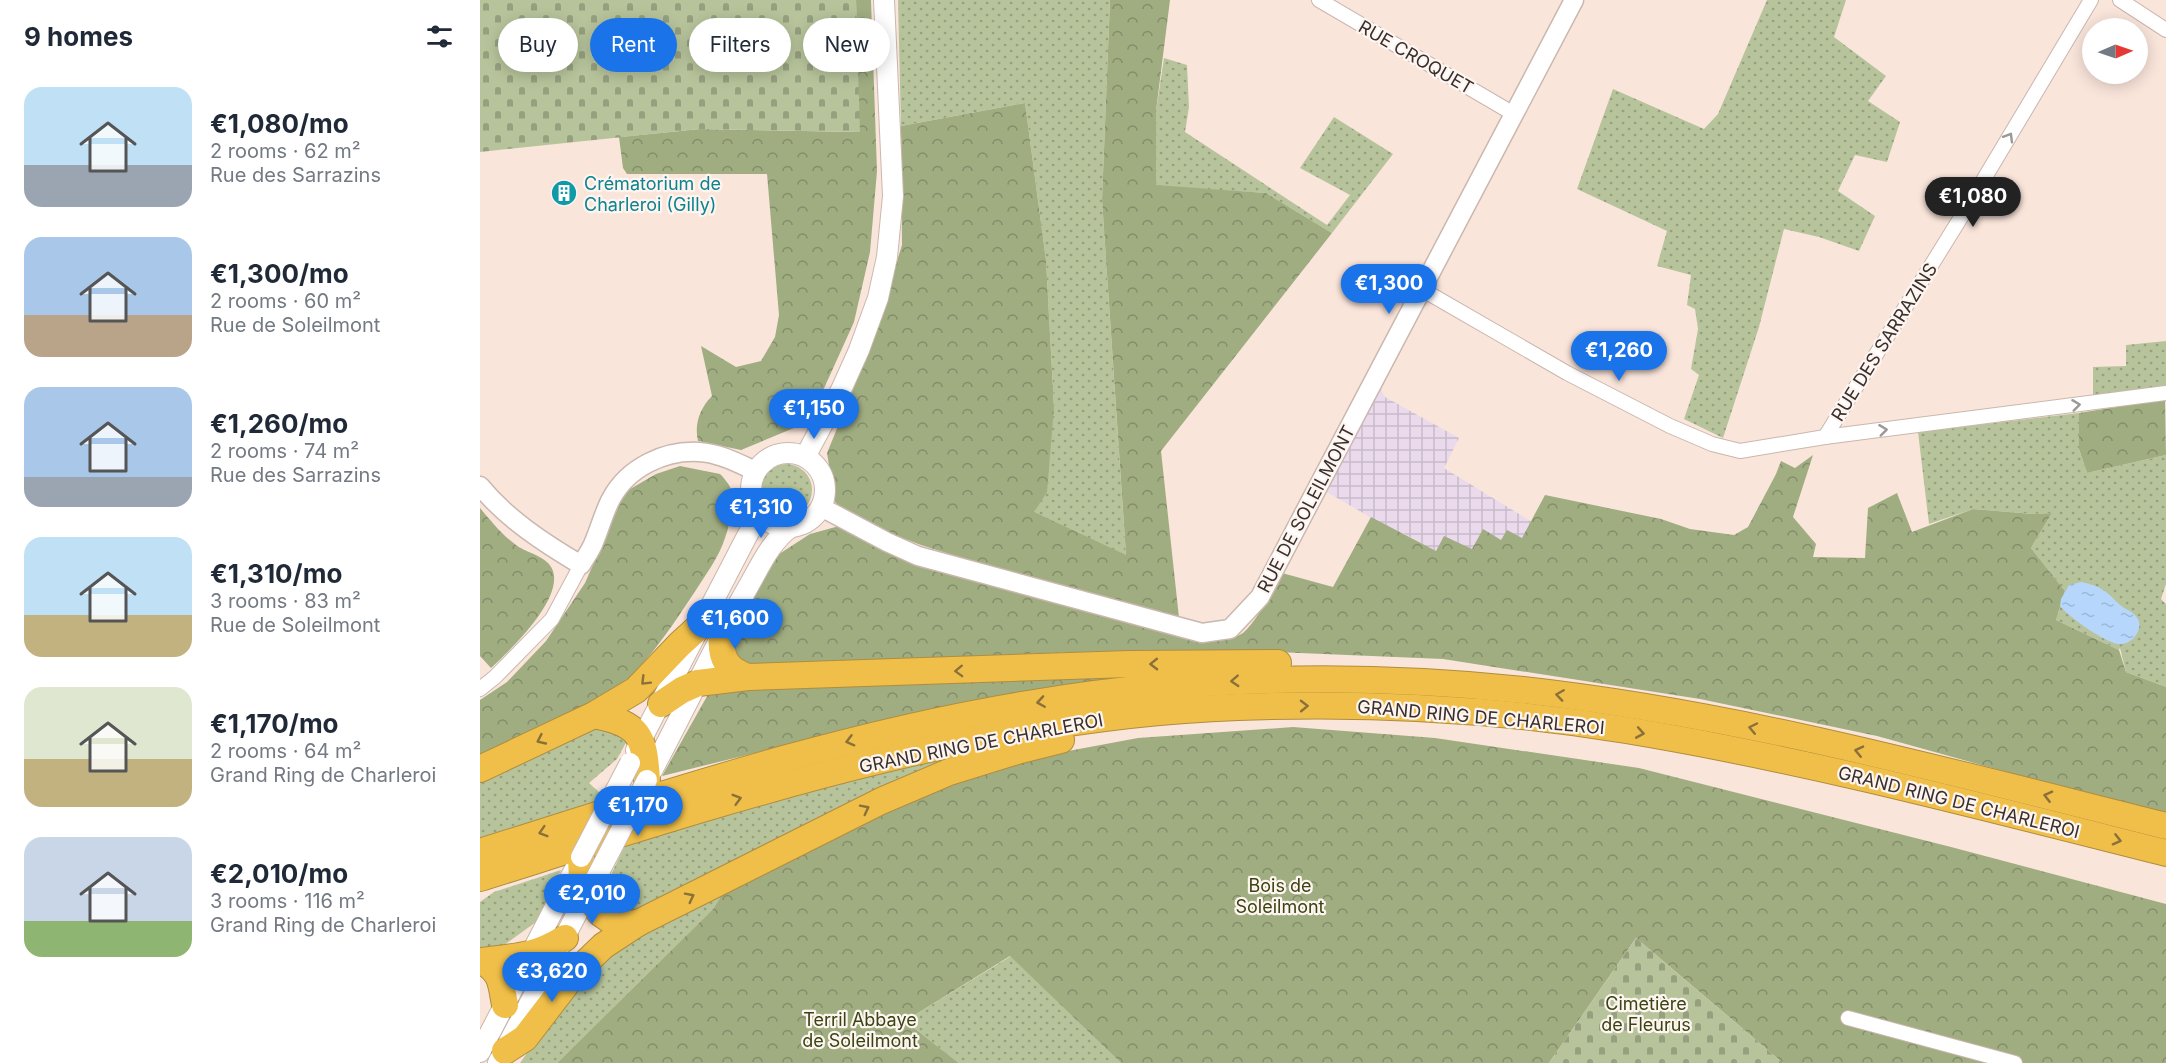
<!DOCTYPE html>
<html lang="en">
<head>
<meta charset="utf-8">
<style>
	:root { --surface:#fff; --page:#f2f2f3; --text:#1f2937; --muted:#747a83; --accent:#1a73e8 }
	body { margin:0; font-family:Inter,sans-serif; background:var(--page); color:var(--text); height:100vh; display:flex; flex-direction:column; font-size:22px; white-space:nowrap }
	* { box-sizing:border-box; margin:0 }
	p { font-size:20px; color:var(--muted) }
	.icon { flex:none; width:33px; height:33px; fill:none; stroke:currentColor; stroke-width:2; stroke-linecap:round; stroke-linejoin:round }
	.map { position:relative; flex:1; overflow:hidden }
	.panel { display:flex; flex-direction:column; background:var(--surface); width:480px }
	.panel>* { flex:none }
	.hud { position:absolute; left:18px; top:18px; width:570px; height:54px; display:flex; gap:12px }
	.needle { width:39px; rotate:88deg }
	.buttons { position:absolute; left:1602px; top:18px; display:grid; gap:12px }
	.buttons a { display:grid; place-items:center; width:66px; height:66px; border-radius:50%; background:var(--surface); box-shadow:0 3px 15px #0003; font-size:30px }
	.price { position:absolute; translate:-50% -51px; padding:0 14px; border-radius:21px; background:var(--accent); color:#fff; font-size:20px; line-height:39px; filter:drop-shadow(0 2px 3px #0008) }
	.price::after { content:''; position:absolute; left:50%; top:36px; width:18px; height:14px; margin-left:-9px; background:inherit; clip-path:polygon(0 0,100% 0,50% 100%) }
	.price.selected { background:#222; color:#fff }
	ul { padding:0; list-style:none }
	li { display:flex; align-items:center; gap:18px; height:150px; padding:0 24px }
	li span { display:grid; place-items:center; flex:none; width:168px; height:120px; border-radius:18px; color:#555 }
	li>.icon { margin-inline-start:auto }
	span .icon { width:72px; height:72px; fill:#fffc; stroke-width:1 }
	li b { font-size:26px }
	h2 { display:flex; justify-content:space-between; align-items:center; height:72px; padding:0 24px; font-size:26px }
	.tag { padding:0 21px; border-radius:27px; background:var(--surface); box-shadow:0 3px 15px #0003; font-size:21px; line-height:54px }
	.tag.selected { background:var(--accent); color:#fff }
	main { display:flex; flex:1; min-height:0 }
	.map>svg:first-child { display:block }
	.industrial { fill:url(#industrial-grid) }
	.grass { fill:url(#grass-dots) }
	.forest { fill:url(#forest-crowns) }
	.cemetery { fill:url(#cemetery-stones) }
	.water { fill:url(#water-ripples) }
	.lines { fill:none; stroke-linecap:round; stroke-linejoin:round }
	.minor-casing { stroke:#cab7ad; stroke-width:16 }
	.tertiary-casing { stroke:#cab7ad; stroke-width:21 }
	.secondary-casing { stroke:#cab7ad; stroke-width:22 }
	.motorway-casing { stroke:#af8d3f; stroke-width:28 }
	.minor { stroke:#fff; stroke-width:14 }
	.tertiary { stroke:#fff; stroke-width:18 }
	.secondary { stroke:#fff; stroke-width:20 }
	.motorway { stroke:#f0bf49; stroke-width:26 }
	.secondary-bridge-casing { stroke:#cab7ad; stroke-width:22; stroke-linecap:butt }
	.secondary-bridge { stroke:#fff; stroke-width:20 }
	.oneway { stroke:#9b9896 }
	.oneway2 { stroke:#8a7039 }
	.labels { text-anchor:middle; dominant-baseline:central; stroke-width:4.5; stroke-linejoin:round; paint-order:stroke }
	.street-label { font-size:18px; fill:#37302c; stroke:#fef5f1 }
	.culture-label { font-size:18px; fill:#0d838f; stroke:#fef5f1; text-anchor:start }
	.park-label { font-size:18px; fill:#384411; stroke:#fef5f1 }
</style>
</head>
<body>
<main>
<section class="panel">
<h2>9 homes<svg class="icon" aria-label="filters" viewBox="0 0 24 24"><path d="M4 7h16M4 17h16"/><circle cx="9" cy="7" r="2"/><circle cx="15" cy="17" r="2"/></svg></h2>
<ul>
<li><span style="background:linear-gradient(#bfe0f5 65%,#9aa5b1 0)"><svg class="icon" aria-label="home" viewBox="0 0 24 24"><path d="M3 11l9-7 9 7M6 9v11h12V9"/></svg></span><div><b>€1,080/mo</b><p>2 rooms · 62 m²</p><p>Rue des Sarrazins</p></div></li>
<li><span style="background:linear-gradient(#a9c7e8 65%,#b9a48a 0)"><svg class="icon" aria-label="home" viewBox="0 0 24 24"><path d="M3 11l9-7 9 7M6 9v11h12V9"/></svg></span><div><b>€1,300/mo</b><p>2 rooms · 60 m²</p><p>Rue de Soleilmont</p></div></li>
<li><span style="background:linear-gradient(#a9c7e8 75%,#9aa5b1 0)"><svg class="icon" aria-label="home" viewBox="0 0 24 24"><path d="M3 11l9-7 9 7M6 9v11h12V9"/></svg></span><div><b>€1,260/mo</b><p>2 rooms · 74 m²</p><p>Rue des Sarrazins</p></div></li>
<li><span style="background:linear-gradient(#bfe0f5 65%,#c2b280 0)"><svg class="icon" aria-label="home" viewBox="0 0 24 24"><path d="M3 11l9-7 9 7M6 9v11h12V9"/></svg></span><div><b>€1,310/mo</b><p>3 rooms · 83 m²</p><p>Rue de Soleilmont</p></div></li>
<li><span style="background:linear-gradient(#dfe7d0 60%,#c2b280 0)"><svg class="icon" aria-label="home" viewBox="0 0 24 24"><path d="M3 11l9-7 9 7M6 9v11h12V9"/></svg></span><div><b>€1,170/mo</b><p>2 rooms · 64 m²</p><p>Grand Ring de Charleroi</p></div></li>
<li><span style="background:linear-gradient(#c9d6e8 70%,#8fb573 0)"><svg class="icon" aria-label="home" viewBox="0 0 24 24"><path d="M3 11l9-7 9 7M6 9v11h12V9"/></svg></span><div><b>€2,010/mo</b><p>3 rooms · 116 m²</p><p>Grand Ring de Charleroi</p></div></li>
</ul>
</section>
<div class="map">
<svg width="1686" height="1063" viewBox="0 0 1686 1063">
	<defs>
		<pattern id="industrial-grid" width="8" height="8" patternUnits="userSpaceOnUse" patternTransform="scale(1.5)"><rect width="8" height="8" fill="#eadaec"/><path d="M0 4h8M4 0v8" fill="none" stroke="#c9bbcb"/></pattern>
		<pattern id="grass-dots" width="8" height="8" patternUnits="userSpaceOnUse" patternTransform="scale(1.5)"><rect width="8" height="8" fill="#b7c49b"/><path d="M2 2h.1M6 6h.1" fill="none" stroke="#96a07f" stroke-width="1.8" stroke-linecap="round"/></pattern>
		<pattern id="forest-crowns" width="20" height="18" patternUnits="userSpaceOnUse" patternTransform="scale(1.5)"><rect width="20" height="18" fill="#a0ad81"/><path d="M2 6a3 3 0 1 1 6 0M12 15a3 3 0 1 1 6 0" fill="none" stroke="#838d6a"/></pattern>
		<pattern id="cemetery-stones" width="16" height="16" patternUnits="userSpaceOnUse" patternTransform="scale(1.5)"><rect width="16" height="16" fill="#b7c49b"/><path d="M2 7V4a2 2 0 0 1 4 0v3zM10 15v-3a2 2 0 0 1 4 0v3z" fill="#96a07f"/></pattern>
		<pattern id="water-ripples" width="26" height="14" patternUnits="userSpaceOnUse" patternTransform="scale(1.5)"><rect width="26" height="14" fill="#b6d6fb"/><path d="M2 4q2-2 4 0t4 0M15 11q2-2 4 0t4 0" fill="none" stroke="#9db8d7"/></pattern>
	</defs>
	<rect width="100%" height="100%" fill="#fae5db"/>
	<!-- industrial -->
	<path class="industrial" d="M900,388l5,9 74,41 -15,30 88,54 -10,17 -20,1 -30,10 -36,2 -33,-19 -2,2 -76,-44z"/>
	<!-- grass -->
	<g class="grass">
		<path d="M418,0h212l-8,200 24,356 -92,-43 20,-105 -8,-148 -21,-157 -124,23z"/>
		<path d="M1287,0h79l-12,37 52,39 -18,25 32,21 -13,40 -32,-7 -17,36 37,25 -16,35 -40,-14 -35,-8 -25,98 -36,111 -39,-19 15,-44 -8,-6 7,-40 -3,-20 -8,-4 4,-30 -34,-9 10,-35 -90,-42 36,-100 91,40 14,-15z"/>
		<path d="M684,58l23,7 2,42 -4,25 142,93 23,-30 -50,-27 34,-51 59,37 -61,79 -66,-40 -110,-7v-75z"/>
		<path d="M1686,341v49l-73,9v-32l33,-1v-21z"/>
		<path d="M1599,413v36l8,24 79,-18v129l-5,15 5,5v83l-40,-15 -6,-24 -1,2 -63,-30 9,-29 -34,-43 21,-35 -19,1 -60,-5 -44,15 -11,-92z"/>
		<circle cx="306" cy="490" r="26"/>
		<path d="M124,726l24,13 -11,20 -28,24 12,11 -5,8 -116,36v-59l103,-49z"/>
		<path d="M515,747l-365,171h-14l-15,-22 25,-53 255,-72z"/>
		<path d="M81,870l-25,52 -36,26 -20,3v-49l14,-10z"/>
		<path d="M241,896l-8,13 -156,154h-37c17,-23 32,-50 50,-72 40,-46 97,-70 151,-95z"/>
		<path d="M531,956l110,107h-162l-54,-42z"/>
	</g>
	<!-- forest -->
	<g class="forest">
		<path d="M376,0h15l6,171 -7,81 -16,70 -38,84 -15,19 -60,25 -43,-9c-4,-17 2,-33 14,-45l-11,-50 35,21 25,-6 14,-24 4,-22 -12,-141h-140l-4,-6 -4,-31 81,-8 159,3z"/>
		<path d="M630,0h60l-14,111v74l110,8 66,40 -171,218 19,176 -259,-82 -71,-27 -15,-16 -8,-49 43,-105 32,-103 -1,-119 124,-23 21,157 8,148 -7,84 -13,20 92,43 -24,-355z"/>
		<path d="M1685,399l1,56 -79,18 -8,-24v-36z"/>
		<path d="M1333,455l-20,62 23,27 -3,13 52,1 3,-50 29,-15 15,39 61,-23 60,5 19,-1 -21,35 34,43 -9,29 63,30 7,22 40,15v127l-73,-18 -216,-60 -177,-37 -257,-40 -193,-8 -174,1 -335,13 -7,-20 4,-19 38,-70 34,-22 40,-11 56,37 300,81c12,-1 27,-1 37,-8 15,-13 29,-43 39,-60l51,14 38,-70 65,34 8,-15 28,13 11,-20 18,11 6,-10 15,8 23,-43 116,24 29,10 44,6 14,-8 28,-53 5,-13 14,7z"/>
		<path d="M200,466l40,8c4,4 9,10 11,15 3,14 -1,36 -6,49 -6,19 -19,36 -29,52 -26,39 -50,77 -87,105l-129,64v-59l27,-18 39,-41 39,-58 40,-91 31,-18z"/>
		<path d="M0,508c11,13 22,27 36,37 9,7 23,9 32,18 26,27 -38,87 -57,105l-11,-12z"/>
		<path d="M636,672l10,8 -108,13 -134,28 -222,55 48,-85z"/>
		<path d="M813,727l142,11 204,30 312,79 215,57v159h-383l-147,-125 -87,125h-428l-111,-107 -105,65 54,42h-402l156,-154 8,-13 212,-106 119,-36 86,-16z"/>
	</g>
	<!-- cemetery -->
	<g class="cemetery">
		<path d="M0,0h376l4,132 -160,-3 -220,23z"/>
		<path d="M1156,938l147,125h-234z"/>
	</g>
	<!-- water -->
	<path class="water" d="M1601,582c20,4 25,9 39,23 5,4 11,6 15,10 12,12 -3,31 -17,29 -15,-3 -48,-26 -58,-38l1,-7 8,-14z"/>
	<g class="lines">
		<!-- minor casing -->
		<g class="minor-casing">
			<g id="minor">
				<path d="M839,0l195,114"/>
				<path d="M1640,0l46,30"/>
				<path d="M943,290l144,83 103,53 42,18 28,7 85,-14 341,-44"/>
				<path d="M1345,437l138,-223 128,-214"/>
				<path d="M0,689l15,-12 57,-58 29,-54"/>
				<path d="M1368,1018l167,45"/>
			</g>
		</g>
		<!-- tertiary casing -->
		<g class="tertiary-casing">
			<g id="tertiary">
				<path d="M0,486c27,33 64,57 101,79 4,-7 10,-15 13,-23 6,-14 10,-30 17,-43 17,-32 54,-49 88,-47 20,1 39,11 56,19"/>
				<path d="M341,507l66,35 31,14 284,77 28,-4 30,-32 314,-597"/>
			</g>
		</g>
		<!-- secondary casing -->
		<g class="secondary-casing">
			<g id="secondary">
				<circle cx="308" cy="490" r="37"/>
				<path d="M325,457l36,-67 18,-40 19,-52 9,-41 6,-61 -9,-196"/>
				<path d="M156,750l111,-214 5,-9 1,-22"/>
				<path d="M167,780c35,-64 65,-130 101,-193 12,-21 23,-46 43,-60"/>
				<path d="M0,1052l101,-195"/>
				<path d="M18,1063l94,-178"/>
			</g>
		</g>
		<!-- motorway casing -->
		<g class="motorway-casing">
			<g id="motorway">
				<path d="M242,635c-2,23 4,34 26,42"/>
				<path d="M181,704l21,-14 16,-7 50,-6 381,-13 149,-1"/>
				<path d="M114,715c46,9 50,20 53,65"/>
				<path d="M0,769l114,-54 42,-25 44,-46 21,-19"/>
				<path d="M0,852c184,-58 368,-120 560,-150 159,-26 322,-29 483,-12 218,24 431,83 643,136"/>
				<path d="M101,857l1,24 5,15 13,17 17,12 21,-2"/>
				<path d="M0,878c246,-77 497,-162 758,-171 129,-5 260,2 388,23 182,30 361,78 540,123"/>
				<path d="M0,961c34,-4 55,-4 85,-23"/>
				<path d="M1,961c21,10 20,23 24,44"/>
				<path d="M25,1051l20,-13 49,-64 29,-28 35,-23 243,-122 68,-29 68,-21 44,-11"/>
			</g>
		</g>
		<!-- minor -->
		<use href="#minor" class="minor"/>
		<!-- tertiary -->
		<use href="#tertiary" class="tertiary"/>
		<!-- secondary -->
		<use href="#secondary" class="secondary"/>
		<!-- motorway -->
		<use href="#motorway" class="motorway"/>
		<!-- secondary-bridge casing -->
		<g class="secondary-bridge-casing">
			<g id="secondary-bridge">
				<path d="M101,857l49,-94"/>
				<path d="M116,878l51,-98"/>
			</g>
		</g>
		<!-- secondary-bridge -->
		<use href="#secondary-bridge" class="secondary-bridge"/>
	</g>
	<!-- one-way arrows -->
	<defs><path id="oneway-chevron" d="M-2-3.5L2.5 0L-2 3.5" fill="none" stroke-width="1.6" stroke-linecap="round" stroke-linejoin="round" transform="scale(1.5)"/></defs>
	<g class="oneway">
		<use href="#oneway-chevron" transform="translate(1529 137) rotate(-59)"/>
		<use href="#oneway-chevron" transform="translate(1596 405) rotate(-7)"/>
		<use href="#oneway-chevron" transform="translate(1403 430) rotate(-7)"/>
	</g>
	<g class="oneway2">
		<use href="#oneway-chevron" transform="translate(674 664) rotate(179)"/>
		<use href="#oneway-chevron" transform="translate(479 671) rotate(178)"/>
		<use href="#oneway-chevron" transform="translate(165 681) rotate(135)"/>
		<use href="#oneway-chevron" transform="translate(755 681) rotate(177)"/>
		<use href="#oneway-chevron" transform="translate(1080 695) rotate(-172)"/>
		<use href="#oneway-chevron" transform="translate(561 702) rotate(171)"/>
		<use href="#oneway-chevron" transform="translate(824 706) rotate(-1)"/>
		<use href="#oneway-chevron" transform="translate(1273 728) rotate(-168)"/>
		<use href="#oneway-chevron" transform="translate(1160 733) rotate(10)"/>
		<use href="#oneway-chevron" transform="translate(61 740) rotate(155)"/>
		<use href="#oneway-chevron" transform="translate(370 741) rotate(165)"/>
		<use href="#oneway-chevron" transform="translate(1379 751) rotate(-167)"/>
		<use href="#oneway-chevron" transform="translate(1568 796) rotate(-166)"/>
		<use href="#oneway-chevron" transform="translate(257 799) rotate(-16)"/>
		<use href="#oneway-chevron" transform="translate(385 809) rotate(-27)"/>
		<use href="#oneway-chevron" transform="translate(63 832) rotate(163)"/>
		<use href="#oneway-chevron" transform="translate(1637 840) rotate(14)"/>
		<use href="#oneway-chevron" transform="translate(210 897) rotate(-27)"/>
	</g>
	<!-- icons -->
	<defs>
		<g id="building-disc" transform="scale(1.35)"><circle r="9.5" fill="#0f9aa8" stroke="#fef5f1"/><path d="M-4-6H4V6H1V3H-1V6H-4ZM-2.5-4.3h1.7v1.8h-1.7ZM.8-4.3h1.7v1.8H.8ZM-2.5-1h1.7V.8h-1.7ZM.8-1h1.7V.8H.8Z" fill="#fff"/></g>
	</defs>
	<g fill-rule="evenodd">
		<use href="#building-disc" x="84" y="193"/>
	</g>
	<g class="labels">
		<!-- street labels -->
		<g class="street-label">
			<text transform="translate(936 57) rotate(30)">RUE CROQUET</text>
			<text transform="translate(1404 342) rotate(-58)">RUE DES SARRAZINS</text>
			<text transform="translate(826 509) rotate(-62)">RUE DE SOLEILMONT</text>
			<text transform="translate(1001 717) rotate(5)">GRAND RING DE CHARLEROI</text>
			<text transform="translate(501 743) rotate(-11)">GRAND RING DE CHARLEROI</text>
			<text transform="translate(1479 802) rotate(14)">GRAND RING DE CHARLEROI</text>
		</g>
		<!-- culture labels -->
		<g class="culture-label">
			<text x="104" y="183">Crématorium de<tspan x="104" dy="21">Charleroi (Gilly)</tspan></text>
		</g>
		<!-- park labels -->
		<g class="park-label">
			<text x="800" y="885">Bois de<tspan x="800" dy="21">Soleilmont</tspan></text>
			<text x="1166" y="1003">Cimetière<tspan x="1166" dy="21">de Fleurus</tspan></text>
			<text x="380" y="1019">Terril Abbaye<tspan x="380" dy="21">de Soleilmont</tspan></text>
		</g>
	</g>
</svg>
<div class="buttons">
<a><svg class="needle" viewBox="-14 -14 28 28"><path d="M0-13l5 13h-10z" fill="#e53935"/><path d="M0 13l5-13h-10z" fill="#747a83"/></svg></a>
</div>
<b class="price selected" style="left:1493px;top:228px">€1,080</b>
<b class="price" style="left:909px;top:315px">€1,300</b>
<b class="price" style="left:1139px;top:382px">€1,260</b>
<b class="price" style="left:334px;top:440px">€1,150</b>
<b class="price" style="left:281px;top:539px">€1,310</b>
<b class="price" style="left:255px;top:650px">€1,600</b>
<b class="price" style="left:158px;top:837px">€1,170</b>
<b class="price" style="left:112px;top:925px">€2,010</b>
<b class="price" style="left:72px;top:1003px">€3,620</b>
<div class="hud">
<a class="tag">Buy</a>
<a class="tag selected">Rent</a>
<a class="tag">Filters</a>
<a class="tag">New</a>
</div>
</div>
</main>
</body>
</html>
